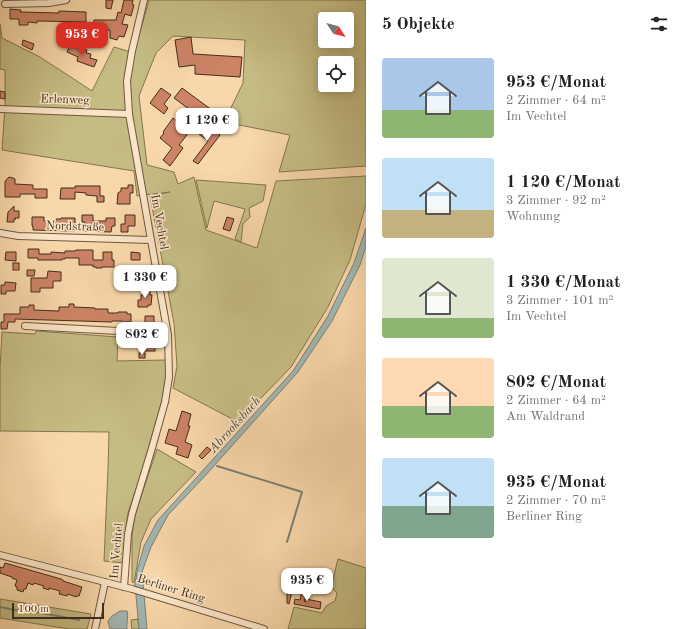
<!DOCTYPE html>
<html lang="de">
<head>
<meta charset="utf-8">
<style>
	:root { --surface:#fff; --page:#f6f6f6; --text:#202124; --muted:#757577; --accent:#d93025 }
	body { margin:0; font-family:"Old Standard TT",serif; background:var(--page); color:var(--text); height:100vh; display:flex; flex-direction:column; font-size:15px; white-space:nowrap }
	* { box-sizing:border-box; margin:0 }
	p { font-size:13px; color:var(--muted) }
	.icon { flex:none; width:22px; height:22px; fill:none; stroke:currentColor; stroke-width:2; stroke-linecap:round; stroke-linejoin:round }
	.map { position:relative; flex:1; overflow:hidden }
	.drawer { display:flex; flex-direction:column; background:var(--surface); width:320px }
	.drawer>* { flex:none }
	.needle { width:26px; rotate:126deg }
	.tools { position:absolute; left:318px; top:12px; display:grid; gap:8px }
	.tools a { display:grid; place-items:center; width:36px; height:36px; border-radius:4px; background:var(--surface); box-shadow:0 2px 10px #0003; font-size:20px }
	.scale { position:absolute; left:12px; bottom:10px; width:92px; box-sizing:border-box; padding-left:4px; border:2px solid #412e18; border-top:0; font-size:11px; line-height:14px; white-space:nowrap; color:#412e18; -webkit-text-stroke:3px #fae5c8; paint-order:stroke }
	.price { position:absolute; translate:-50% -34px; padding:0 9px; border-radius:8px; background:#fff; color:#222; font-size:13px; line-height:26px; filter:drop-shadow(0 1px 2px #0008) }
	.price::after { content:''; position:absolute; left:50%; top:24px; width:12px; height:9px; margin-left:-6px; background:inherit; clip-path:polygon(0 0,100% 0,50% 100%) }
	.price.on { background:var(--accent); color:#fff }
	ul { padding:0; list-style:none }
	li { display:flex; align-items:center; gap:12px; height:100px; padding:0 16px }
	li span { display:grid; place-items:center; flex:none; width:112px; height:80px; border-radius:4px; color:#555 }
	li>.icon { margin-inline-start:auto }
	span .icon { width:48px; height:48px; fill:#fffc; stroke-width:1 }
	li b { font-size:17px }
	h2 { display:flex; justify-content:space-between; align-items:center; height:48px; padding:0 16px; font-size:17px }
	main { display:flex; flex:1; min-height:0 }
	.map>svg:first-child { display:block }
	.green { fill:#c5bc83; stroke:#83754e; fill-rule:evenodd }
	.water { fill:#a1b7b2; stroke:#7b8074 }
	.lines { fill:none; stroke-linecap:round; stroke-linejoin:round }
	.stream { stroke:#7b8074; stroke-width:2 }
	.building { fill:#cd8366; stroke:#412e18 }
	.minor-casing { stroke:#6f583c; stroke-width:8 }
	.minor { stroke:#fae5c8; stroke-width:6 }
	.labels { text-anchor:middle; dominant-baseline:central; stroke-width:3; stroke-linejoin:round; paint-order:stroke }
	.street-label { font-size:12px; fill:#412e18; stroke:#fae5c8 }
	.water-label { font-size:13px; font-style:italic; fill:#544937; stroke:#fae5c8 }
</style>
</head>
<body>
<main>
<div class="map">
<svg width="366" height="629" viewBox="0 0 366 629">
	<rect width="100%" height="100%" fill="#f8d7aa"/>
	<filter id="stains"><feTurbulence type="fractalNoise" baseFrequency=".005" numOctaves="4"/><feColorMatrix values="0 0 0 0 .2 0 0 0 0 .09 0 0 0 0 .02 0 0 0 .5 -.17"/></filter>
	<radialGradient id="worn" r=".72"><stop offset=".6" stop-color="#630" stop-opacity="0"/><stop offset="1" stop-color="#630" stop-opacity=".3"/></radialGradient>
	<!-- green -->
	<g class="green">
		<path d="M149,0h217v166l-87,6 11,-37 -66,-13 19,-39 2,-43 -72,-4 -17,17 -17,43 8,69 27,7 4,12 16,-7 12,53 51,18 19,-67 90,-5v28l-16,56 -22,47 -37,60 -53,55 -65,-34 4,-22 -3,-43 -24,-127 20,-4 -33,4 -3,-25 -132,-21 3,-44v-36l-5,-1v-45l2,14 38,19 52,34 22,-44 20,6zM325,19h22v22h-22zM325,63h22v22h-22z"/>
		<path d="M196,180l70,5 -3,16 -14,7 1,9 -7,7 -2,18 -6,-3 10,-30 -31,-8 -7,27z"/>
		<path d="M36,331l82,6 -1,24 49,-1v15l-4,25 -20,71 -14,42 -3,22 -2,28 -19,-2 4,-92 1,-37 -109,-1v-62l2,-37 33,2z"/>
		<path d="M157,449l39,23 -45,47 -10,23 -7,41 -2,-1v-47l3,-20z"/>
		<path d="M338,559l28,9v61h-78l6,-22 28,6 4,-7 9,-5 2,-8 -6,-6z"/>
		<path d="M0,599l91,15 -4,15h-18l-69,-11z"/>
		<path d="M138,619l1,10h-7l-1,-9z"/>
	</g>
	<!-- water -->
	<g class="water">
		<path d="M366,228v18l-6,19 -28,56 -34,51 -94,105 -36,38 -17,32 -9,25 5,57h-8l-4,-45 2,-13 7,-25 14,-26 135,-149 35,-55 26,-53z"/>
		<path d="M120,611h7c2,5 -1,12 0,18h-17l-2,-8 4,-5z"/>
	</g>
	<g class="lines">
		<!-- stream -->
		<g class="stream">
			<path d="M217,466l85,26 -15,50"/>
			<path d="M0,607l20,4h11l48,9"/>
		</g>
	</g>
	<!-- building -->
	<g class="building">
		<path d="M106,0h7l-2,9 -5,-1z"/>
		<path d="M124,0h9l-1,4 2,1 -3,11 -6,-2 -3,10 6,1 -4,12 -5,-1 -2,4 -7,-2v-8h-13v-1h-4l1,-9h22l2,-8 3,1z"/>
		<path d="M10,9l11,1 -1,2 39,1v-2l27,1v10l-49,-1v2l-9,-1v3h-9v-6h-9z"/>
		<path d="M191,37l2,17 49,3 -2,20 -45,-3v-9l-16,2 -4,-27z"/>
		<path d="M23,40l11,4 -2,6 -10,-5z"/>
		<path d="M70,45l11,4 1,-1 5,2 -1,3 5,1 -1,4 7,2 -3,7 -17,-6 1,-4 -11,-5z"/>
		<path d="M161,88l10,7 -7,9 4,4 -4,6 -14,-11z"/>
		<path d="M182,88l38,28 -8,10 -38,-28z"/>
		<path d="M0,91l5,1v7l-5,-1z"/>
		<path d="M173,118l17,13 -11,14 4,3 -13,18 -7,-6 9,-12 -12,-10 4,-5 -1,-1z"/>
		<path d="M209,125l6,4 -1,2 6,4 -22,29 -5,-3 15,-20 -9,-7 4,-2z"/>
		<path d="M9,177l4,1 2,1v5l18,1v4h14v9h-12v-4h-15v3h-15v-15l1,-2z"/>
		<path d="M128,185h5v8h-3v11h-13l1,-11 3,-2v-3h7z"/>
		<path d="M75,186h25v10h4v6h-7v-6l-11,-1v-2l-11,-1v7h-15l1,-11h14z"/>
		<path d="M14,206v5h5v7h-4l1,1h-2v3h-7l1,-10z"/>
		<path d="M82,215h11v6h13v-3h9v8h-3l-1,6 -27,-1 1,-9h-3z"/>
		<path d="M125,215h10v11h-7v6h-7v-8h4z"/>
		<path d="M32,217h12v4l8,1h4v-3h5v-1h14v13l-42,-1v-4h-1z"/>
		<path d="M227,217l7,2 -4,12 -7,-2z"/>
		<path d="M28,249h11v5h12v-2l14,1v-2h10l1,-1h17v10h10v-8h9v8h2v7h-12v1h-6v-1h-3v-2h-14v-7h-14v1h-3v1h-24v-2h-10z"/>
		<path d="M6,252h10v9l-11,-1z"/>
		<path d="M131,252l9,1v7h-9z"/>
		<rect x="13" y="263" width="6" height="7"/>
		<path d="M27,270h8l-1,6h-7z"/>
		<path d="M48,271l13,1v9h-8v7h-13v4h-9v-14h16z"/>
		<path d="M134,272h7v2h5v9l-13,-1z"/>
		<path d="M5,282l11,1 -1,8h-9v3h-5v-9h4z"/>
		<path d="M144,289h6v6h2l-1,10h-3v2h-10v-7h3v-5h2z"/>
		<path d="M69,304h5v3l21,1v1h13v4h10v-1h9v2h4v8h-9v-1h-10v1l-97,-3v3h-7l-1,7h-6v-7h3v-8h16v-7h9v-2h5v5l25,1v-4h10z"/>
		<path d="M145,316h9v9h-2v5l-8,-1v-4h1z"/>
		<rect x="141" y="343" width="14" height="8"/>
		<rect x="139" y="353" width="6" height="5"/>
		<path d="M182,411l9,3 -3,12h2l-5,16 7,3 -4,13 -12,-4 2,-7 -13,-4 4,-14 7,2z"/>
		<path d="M207,447l4,3 -9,9 -3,-3z"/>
		<path d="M5,563l56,16 2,1v1l19,6 -3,9h-3v1l-8,-3 -1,2 -8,-2 1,-3 -11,-3v2l-6,-2 1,-2 -10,-3 -1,2 -5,-2 -2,6h-2l-1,3 -6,-2v-3l-2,-1 2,-6 -5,-2v-1l-12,-4v-6l3,1z"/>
		<path d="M287,577h17v10h-11l-4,17 -2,-1z"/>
		<path d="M302,590h2l1,12 1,-3 15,3 -1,7 -26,-5 1,-5 5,1z"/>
	</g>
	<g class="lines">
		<!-- minor casing -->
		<g class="minor-casing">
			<g id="minor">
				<path d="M5,4l44,-1 17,-3"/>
				<path d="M0,109l129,5"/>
				<path d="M0,233l18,3 133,4"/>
				<path d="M25,326l93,5 9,2 41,2"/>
				<path d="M0,555l132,34 132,40"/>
				<path d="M124,587l4,-53 4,-20 20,-66 13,-46 4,-25 -1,-42 -17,-95 -22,-126 -2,-33 5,-30 12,-51"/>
				<path d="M95,629l10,-47"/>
			</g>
		</g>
		<!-- minor -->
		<use href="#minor" class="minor"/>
	</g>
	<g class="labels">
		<!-- street labels -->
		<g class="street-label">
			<text transform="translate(65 100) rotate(2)">Erlenweg</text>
			<text transform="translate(159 222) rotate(80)">Im Vechtel</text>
			<text transform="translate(75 227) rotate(2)">Nordstraße</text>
			<text transform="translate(117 551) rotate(-85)">Im Vechtel</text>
			<text transform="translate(171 589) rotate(17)">Berliner Ring</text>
		</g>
		<!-- water labels -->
		<g class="water-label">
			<text transform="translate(235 425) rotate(-48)">Abrooksbach</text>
		</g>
	</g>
	<rect width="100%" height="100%" filter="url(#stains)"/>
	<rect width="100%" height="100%" fill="url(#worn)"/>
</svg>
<div class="tools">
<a><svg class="needle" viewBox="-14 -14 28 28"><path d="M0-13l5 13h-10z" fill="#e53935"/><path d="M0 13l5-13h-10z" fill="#757577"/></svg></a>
<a><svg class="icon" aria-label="locate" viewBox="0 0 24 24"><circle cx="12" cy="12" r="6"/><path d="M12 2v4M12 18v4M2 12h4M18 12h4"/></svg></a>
</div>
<div class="scale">100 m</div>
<b class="price on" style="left:82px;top:56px">953 €</b>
<b class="price" style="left:207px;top:142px">1 120 €</b>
<b class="price" style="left:145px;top:299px">1 330 €</b>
<b class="price" style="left:142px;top:356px">802 €</b>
<b class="price" style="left:307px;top:602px">935 €</b>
</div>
<section class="drawer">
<h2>5 Objekte<svg class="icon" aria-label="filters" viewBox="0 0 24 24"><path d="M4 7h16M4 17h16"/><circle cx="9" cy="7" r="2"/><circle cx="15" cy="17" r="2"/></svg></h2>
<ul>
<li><span style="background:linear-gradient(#a9c7e8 65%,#8fb573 0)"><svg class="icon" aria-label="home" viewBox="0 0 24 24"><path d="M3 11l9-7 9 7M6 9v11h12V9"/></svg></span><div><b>953 €/Monat</b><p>2 Zimmer · 64 m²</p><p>Im Vechtel</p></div></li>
<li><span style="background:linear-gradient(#bfe0f5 65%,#c2b280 0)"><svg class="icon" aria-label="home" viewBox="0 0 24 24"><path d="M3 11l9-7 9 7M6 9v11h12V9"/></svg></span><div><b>1 120 €/Monat</b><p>3 Zimmer · 92 m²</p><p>Wohnung</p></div></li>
<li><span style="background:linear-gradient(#dfe7d0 75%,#8fb573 0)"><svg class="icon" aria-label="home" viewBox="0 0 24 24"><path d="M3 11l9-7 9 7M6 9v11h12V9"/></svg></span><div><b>1 330 €/Monat</b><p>3 Zimmer · 101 m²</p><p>Im Vechtel</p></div></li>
<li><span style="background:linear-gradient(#ffd9b3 60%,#8fb573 0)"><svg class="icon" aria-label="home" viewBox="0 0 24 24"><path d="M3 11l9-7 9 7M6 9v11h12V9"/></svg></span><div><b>802 €/Monat</b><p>2 Zimmer · 64 m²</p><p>Am Waldrand</p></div></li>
<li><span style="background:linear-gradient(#bfe0f5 60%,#7fa58c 0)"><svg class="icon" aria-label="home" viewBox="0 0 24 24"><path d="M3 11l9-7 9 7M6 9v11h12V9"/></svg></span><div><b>935 €/Monat</b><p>2 Zimmer · 70 m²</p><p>Berliner Ring</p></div></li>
</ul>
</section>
</main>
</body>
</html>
